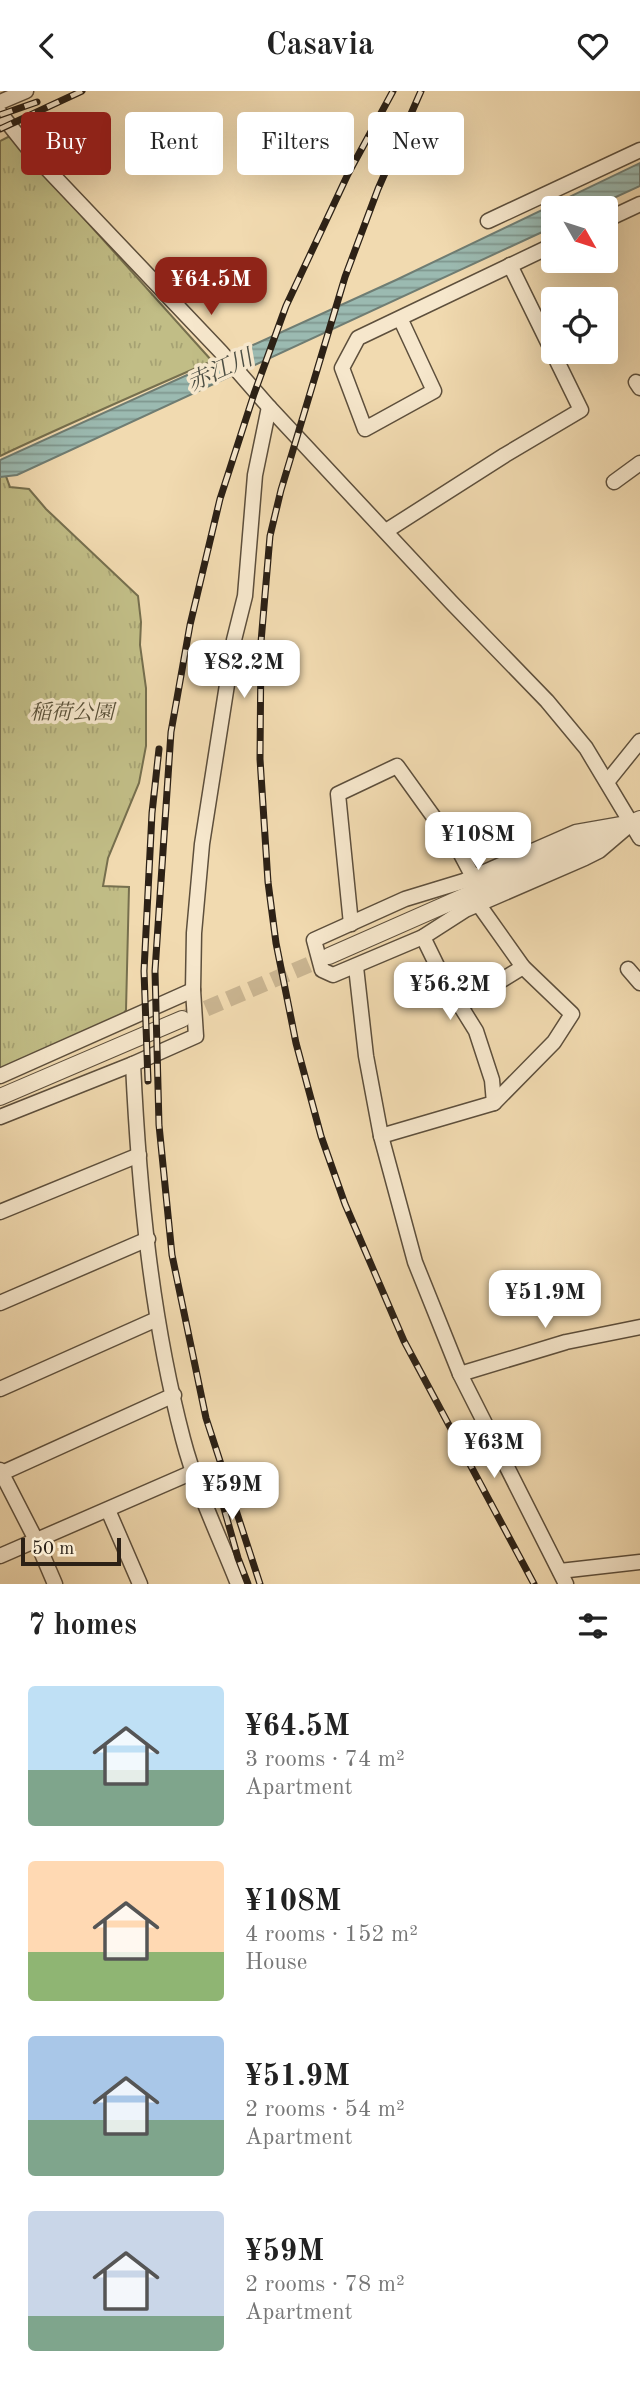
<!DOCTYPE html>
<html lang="en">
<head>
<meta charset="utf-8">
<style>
	:root { --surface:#fff; --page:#f2f2f2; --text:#222; --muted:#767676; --accent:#8f2418 }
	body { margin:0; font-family:"Old Standard TT","Noto Serif JP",serif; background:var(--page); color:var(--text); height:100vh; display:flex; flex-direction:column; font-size:26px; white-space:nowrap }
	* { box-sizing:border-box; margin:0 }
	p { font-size:23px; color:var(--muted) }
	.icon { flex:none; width:38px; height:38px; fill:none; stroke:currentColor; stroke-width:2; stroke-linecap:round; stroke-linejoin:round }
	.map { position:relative; height:1493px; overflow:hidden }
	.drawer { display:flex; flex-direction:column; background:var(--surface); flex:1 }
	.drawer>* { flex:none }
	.hud { position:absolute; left:21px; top:21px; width:598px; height:63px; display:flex; gap:14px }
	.needle { width:46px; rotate:129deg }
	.tools { position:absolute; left:541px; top:105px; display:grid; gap:14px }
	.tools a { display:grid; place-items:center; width:77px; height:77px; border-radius:7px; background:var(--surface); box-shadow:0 7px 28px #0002; font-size:35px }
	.scale { position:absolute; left:21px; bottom:18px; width:100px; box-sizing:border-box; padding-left:7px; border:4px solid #2c2116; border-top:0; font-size:19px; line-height:24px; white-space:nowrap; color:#2c2116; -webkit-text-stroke:5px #f6e7cc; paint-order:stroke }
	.price { position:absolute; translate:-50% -60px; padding:0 16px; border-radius:14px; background:#fff; color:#222; font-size:23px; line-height:46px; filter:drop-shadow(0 2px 4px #0008) }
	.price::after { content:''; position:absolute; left:50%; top:42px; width:21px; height:16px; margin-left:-10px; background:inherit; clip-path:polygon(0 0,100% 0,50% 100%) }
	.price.active { background:var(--accent); color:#fff }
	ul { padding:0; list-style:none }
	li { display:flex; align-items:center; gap:21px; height:175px; padding:0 28px }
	li span { display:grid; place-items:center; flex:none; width:196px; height:140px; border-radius:7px; color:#555 }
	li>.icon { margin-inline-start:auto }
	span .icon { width:84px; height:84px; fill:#fffc; stroke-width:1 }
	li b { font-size:30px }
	h2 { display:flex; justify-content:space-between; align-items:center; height:84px; padding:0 28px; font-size:30px }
	.chip { padding:0 24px; border-radius:7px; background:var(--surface); box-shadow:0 7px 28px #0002; font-size:24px; line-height:63px }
	.chip.active { background:var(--accent); color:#fff }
	header { display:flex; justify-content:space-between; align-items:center; height:91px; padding:0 28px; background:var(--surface); font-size:32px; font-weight:700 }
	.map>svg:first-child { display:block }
	.park { fill:url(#park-tufts); stroke:#766f4e; stroke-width:2 }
	.water { fill:url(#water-rules); stroke:#6f7d73; stroke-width:2 }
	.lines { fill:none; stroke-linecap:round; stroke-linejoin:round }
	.tertiary-tunnel { stroke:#cab591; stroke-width:16; stroke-dasharray:16 8; stroke-linecap:butt }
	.minor-casing { stroke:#5d4f3c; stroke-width:17 }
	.tertiary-casing { stroke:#5d4f3c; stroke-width:18 }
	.minor { stroke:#f6e7cc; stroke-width:14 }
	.tertiary { stroke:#f6e7cc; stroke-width:16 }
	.rail-casing { stroke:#2c2116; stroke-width:7 }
	.rail { stroke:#f6e7cc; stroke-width:4.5; stroke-dasharray:13; stroke-linecap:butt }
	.labels { text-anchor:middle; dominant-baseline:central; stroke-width:7; stroke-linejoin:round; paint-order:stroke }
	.park-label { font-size:21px; font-style:italic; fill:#595038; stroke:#f6e7cc }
	.water-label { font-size:23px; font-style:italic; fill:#4d4f44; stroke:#f6e7cc }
</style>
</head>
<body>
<header><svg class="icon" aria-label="back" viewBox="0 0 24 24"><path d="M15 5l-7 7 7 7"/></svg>Casavia<svg class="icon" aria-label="heart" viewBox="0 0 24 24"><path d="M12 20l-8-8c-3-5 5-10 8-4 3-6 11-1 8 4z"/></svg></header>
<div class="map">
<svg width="640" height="1493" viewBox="0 0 640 1493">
	<defs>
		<pattern id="park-tufts" width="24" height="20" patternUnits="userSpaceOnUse" patternTransform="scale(1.75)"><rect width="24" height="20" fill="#c1bd86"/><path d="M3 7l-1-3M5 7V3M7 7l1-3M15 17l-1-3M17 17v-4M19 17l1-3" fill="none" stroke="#a6a273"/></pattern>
		<pattern id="water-rules" width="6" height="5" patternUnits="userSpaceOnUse" patternTransform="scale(1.75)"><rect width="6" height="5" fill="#9bbab1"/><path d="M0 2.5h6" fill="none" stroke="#7f978f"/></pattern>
	</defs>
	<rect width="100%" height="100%" fill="#f1dab0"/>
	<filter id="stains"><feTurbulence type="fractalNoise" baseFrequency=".00286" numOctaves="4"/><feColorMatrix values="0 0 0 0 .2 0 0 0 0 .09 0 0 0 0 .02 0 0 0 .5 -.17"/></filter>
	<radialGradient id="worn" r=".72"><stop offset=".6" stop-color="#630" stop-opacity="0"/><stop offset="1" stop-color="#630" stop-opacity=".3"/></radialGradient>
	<!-- park -->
	<g class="park">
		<path d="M10,45l202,225c-71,31 -142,62 -212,95v-315z"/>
		<path d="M0,369l10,27 19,2 17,20 92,87 3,26 -1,23 6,43v58l-7,37 -31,75 -5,28 26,1 -3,123 -4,6 -122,53z"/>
	</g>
	<!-- water -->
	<path class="water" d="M640,72v23l-48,22h-39v19l-536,248 -17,2v-17l396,-180z"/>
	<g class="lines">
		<!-- tertiary-tunnel -->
		<path class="tertiary-tunnel" d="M184,927l145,-62"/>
		<!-- minor casing -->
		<g class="minor-casing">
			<g id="minor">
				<path d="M0,11l26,-11"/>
				<path d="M0,22l31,39 190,200 48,55 182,195 96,99 39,47 54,90"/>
				<path d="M606,129l34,-16"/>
				<path d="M488,130l152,-71"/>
				<path d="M400,227l34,73 -69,38 -23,-61 16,-30 195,-93"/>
				<path d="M636,291l4,6"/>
				<path d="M614,391l26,-19"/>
				<path d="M386,440l119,-76 76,-45 -71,-145"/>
				<path d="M607,691l33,-41"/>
				<path d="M633,731l-34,29 -14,7 -120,52 -42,27 -90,38 -11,-5 -8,-30 91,-41 59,-18 112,-49z"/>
				<path d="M351,833l-13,-130 59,-28 41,57 16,18 19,36"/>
				<path d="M423,846l20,41 33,53 16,49 2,23"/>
				<path d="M356,876l10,89 15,80 34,126 45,112 106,210"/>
				<path d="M628,878l12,14"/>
				<path d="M460,915l63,-39"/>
				<path d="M0,985l193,-86"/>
				<path d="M0,1026l133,-53"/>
				<path d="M381,1045l113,-33 60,-61 18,-28 -49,-47 -44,-62"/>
				<path d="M0,1121l139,-57"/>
				<path d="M0,1212l148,-64"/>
				<path d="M460,1283l106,-32 74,-15"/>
				<path d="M0,1298l157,-70"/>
				<path d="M0,1379l37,72 18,42"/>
				<path d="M2,1382l172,-78"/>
				<path d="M108,1419l32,74"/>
				<path d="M0,1465l193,-84"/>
				<path d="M560,1480l80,-9"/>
				<path d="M238,1493c-19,-48 -42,-95 -55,-145 -32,-122 -44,-249 -50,-375l63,-28 -3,-46 1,-57 8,-89 32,-204 11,-44 10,-121 14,-68"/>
			</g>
		</g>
		<!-- tertiary casing -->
		<g class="tertiary-casing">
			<g id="tertiary">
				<path d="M329,865l311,-137"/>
				<path d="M0,1006l182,-78"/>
			</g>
		</g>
		<!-- minor -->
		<use href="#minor" class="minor"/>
		<!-- tertiary -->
		<use href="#tertiary" class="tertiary"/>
		<!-- rail casing -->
		<g class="rail-casing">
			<g id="rail">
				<path d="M421,0l-43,98 -33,88 -64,213 -11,46 -9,106 -1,117 8,123 8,61 20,100 25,93 24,68 59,137 130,243"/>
				<path d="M0,24l37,-13"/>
				<path d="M0,38l82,-38"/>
				<path d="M148,990l-4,-110 8,-158 7,-64"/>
				<path d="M218,1396l20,71 10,26"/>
				<path d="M260,1493l-54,-166 -34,-163 -13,-130 -4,-154 16,-239 19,-107 30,-126 34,-105 32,-88 62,-132 45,-83"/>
			</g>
		</g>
		<!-- rail -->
		<use href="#rail" class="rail"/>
	</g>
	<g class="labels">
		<!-- park labels -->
		<g class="park-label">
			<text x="72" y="622">稲荷公園</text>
		</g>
		<!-- water labels -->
		<g class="water-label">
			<text transform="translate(220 280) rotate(-24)">赤江川</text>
		</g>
	</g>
	<rect width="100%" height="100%" filter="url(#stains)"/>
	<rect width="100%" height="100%" fill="url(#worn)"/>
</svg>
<div class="tools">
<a><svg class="needle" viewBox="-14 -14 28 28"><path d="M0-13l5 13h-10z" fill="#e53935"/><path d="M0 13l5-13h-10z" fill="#767676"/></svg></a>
<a><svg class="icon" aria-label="locate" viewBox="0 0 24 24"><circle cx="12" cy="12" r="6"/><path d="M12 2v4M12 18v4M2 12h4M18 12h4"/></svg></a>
</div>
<div class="scale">50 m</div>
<b class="price active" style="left:211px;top:226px">¥64.5M</b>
<b class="price" style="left:244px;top:609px">¥82.2M</b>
<b class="price" style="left:478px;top:781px">¥108M</b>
<b class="price" style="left:450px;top:931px">¥56.2M</b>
<b class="price" style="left:545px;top:1239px">¥51.9M</b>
<b class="price" style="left:494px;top:1389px">¥63M</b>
<b class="price" style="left:232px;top:1431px">¥59M</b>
<div class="hud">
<a class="chip active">Buy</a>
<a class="chip">Rent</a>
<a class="chip">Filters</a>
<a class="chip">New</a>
</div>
</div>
<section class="drawer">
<h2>7 homes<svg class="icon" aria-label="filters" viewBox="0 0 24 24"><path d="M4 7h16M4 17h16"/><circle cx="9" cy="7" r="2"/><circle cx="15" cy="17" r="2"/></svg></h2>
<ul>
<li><span style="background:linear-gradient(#bfe0f5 60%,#7fa58c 0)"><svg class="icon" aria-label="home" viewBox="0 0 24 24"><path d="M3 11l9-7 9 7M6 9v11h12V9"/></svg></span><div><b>¥64.5M</b><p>3 rooms · 74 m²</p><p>Apartment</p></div></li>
<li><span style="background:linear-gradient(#ffd9b3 65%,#8fb573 0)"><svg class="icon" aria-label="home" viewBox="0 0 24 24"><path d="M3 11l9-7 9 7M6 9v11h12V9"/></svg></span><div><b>¥108M</b><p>4 rooms · 152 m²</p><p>House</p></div></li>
<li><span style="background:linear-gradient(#a9c7e8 60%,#7fa58c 0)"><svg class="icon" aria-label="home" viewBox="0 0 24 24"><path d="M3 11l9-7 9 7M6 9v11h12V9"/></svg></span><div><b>¥51.9M</b><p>2 rooms · 54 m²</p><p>Apartment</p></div></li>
<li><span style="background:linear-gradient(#c9d6e8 75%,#7fa58c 0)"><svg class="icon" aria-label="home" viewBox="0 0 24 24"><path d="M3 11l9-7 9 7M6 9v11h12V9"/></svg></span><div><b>¥59M</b><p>2 rooms · 78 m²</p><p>Apartment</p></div></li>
</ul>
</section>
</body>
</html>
